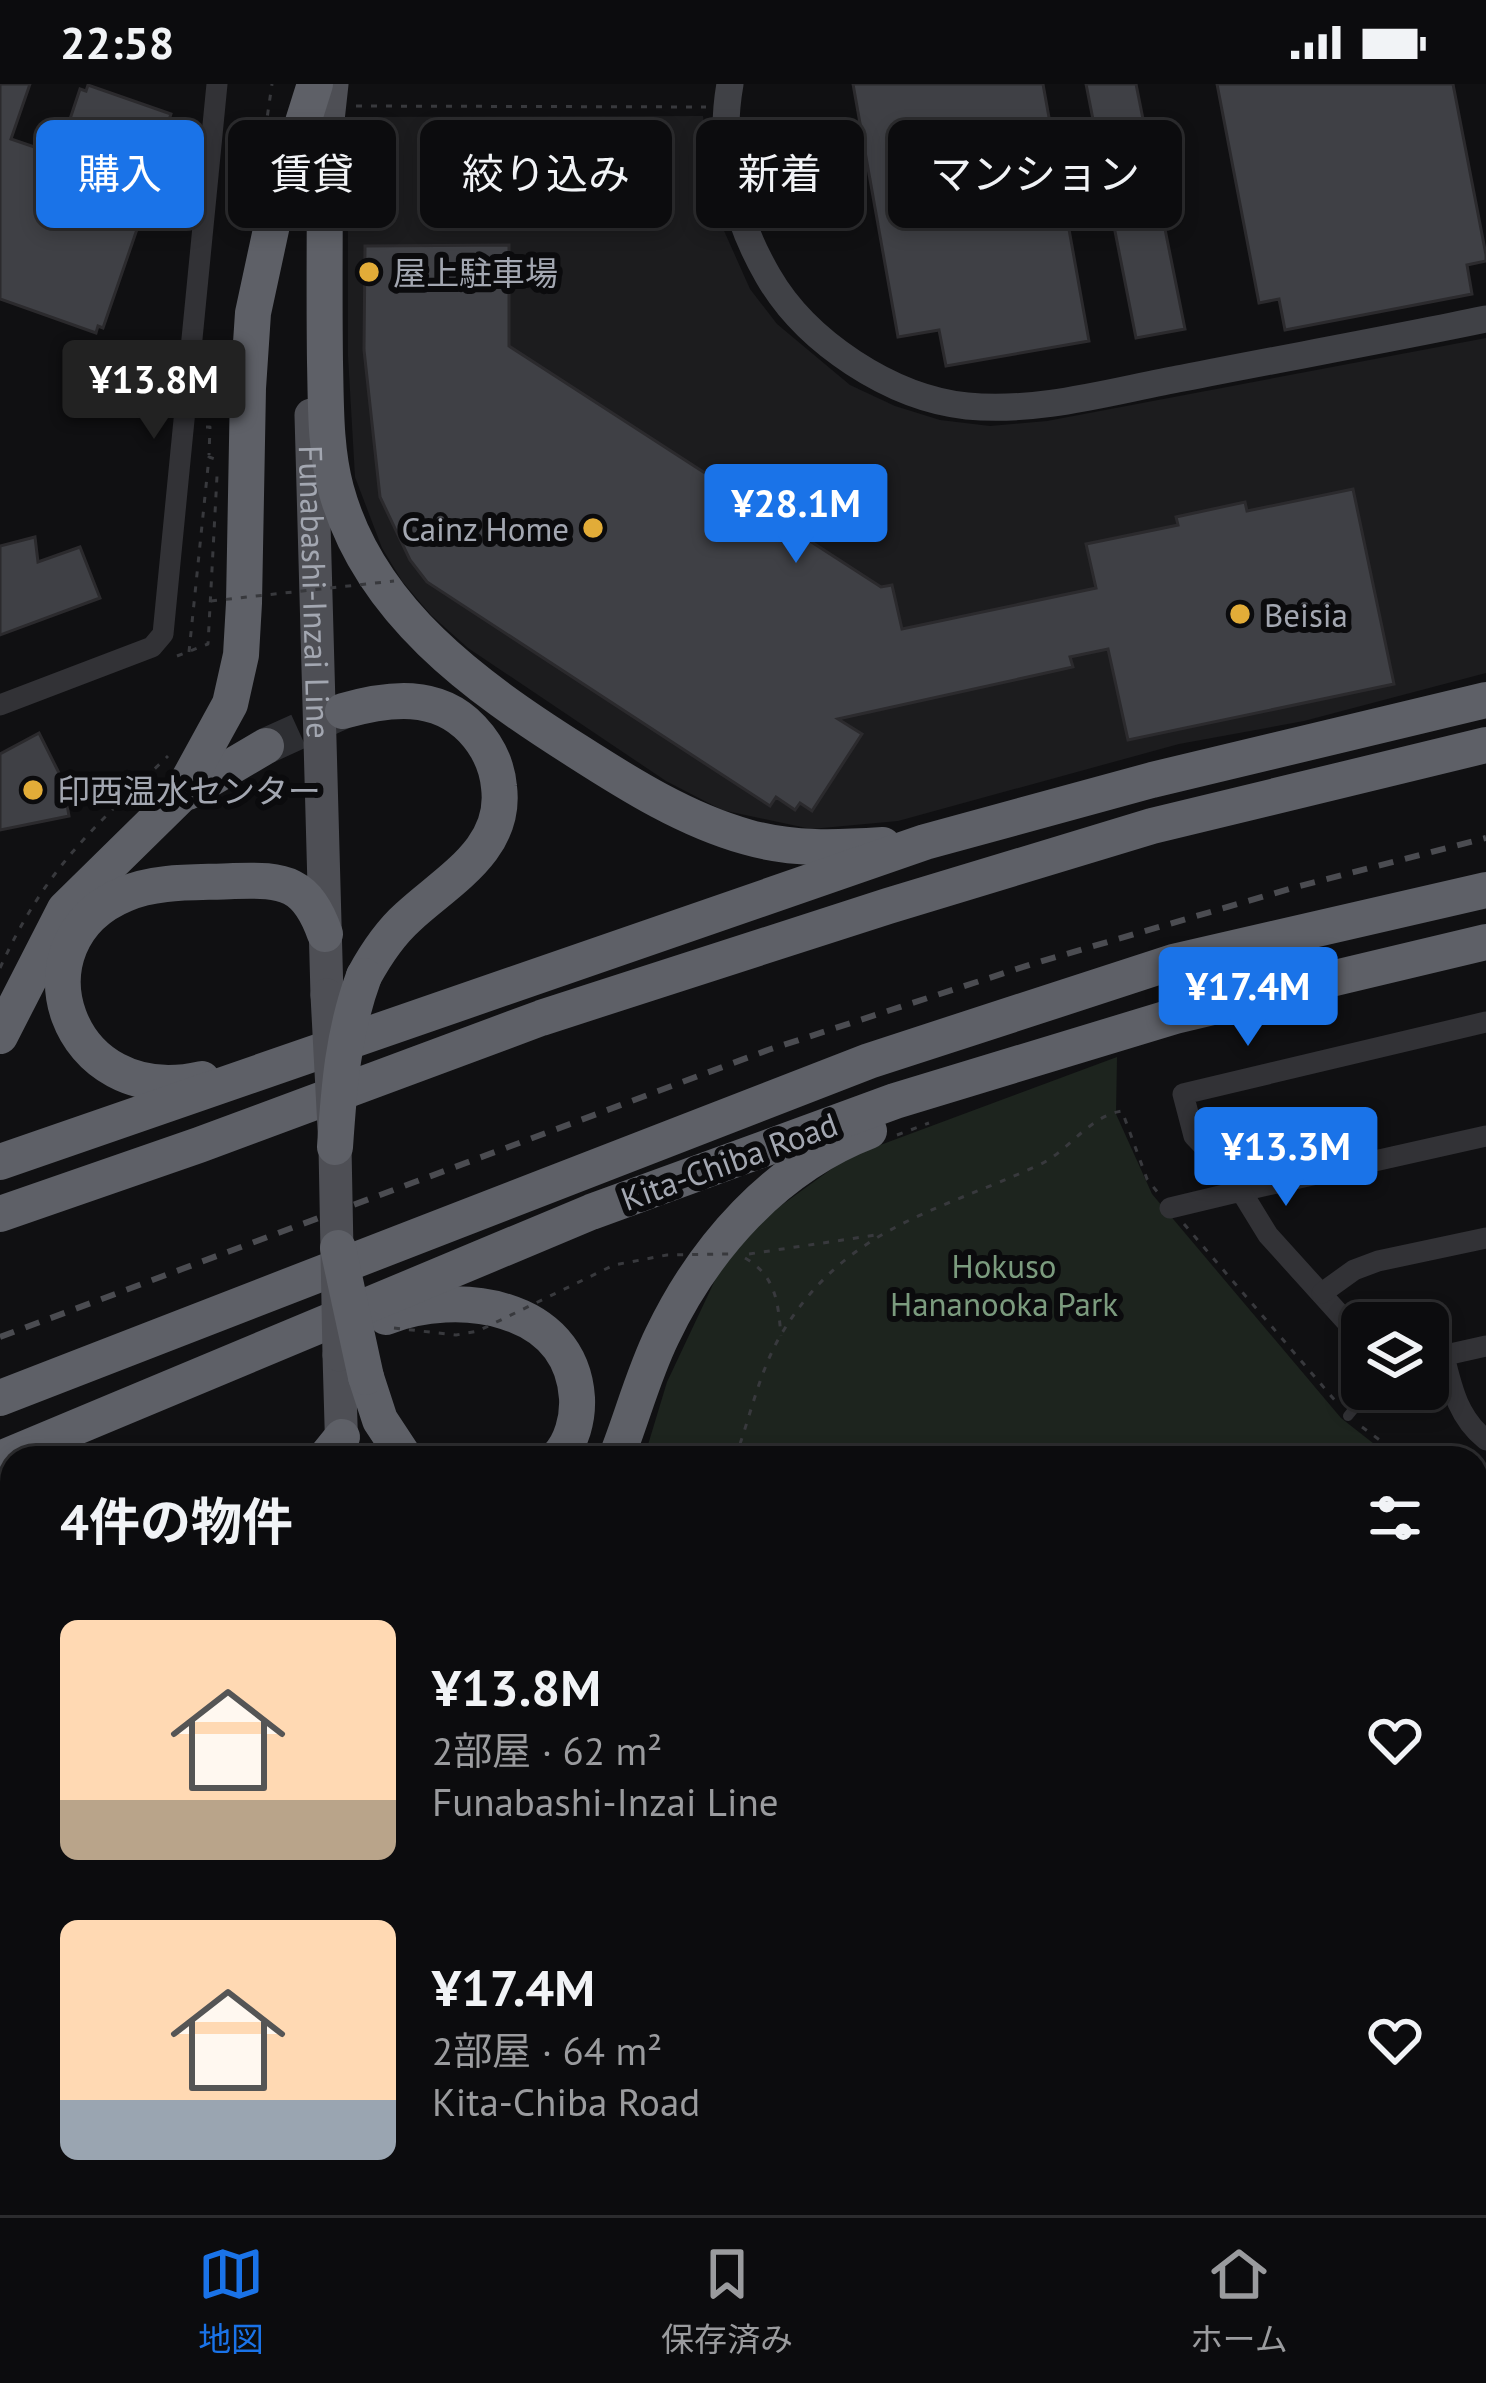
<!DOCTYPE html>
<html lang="ja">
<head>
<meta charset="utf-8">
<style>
	:root { --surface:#0c0c0e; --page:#1a1a1c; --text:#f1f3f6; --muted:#9a9b9e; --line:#2c2c2e; --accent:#1a73e8 }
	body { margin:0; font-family:"PT Sans","Noto Sans JP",sans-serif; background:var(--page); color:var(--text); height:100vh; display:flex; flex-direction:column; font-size:45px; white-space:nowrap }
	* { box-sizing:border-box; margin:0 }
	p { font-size:39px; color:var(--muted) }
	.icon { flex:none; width:66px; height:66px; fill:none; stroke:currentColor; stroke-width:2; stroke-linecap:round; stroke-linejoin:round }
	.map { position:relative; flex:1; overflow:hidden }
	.details { position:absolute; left:0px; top:1362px; width:1488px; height:771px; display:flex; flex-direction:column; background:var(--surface); border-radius:36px 36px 0 0; box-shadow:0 6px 18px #0003,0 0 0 3px var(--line) }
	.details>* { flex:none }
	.banner { position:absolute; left:36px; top:36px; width:1416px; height:108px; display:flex; gap:24px }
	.buttons { position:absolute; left:1341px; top:1218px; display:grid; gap:24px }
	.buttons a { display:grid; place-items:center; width:108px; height:108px; border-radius:18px; background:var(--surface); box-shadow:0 6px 18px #0003,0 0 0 3px var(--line); font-size:60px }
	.price { position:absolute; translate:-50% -102px; padding:0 27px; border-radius:12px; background:var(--accent); color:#fff; font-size:39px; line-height:78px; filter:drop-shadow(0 3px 6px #0008) }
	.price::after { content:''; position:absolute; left:50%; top:72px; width:36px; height:27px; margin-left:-18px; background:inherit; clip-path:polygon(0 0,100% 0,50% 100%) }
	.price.current { background:#222; color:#fff }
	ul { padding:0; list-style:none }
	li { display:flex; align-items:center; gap:36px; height:300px; padding:0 60px }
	li span { display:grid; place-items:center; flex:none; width:336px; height:240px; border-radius:18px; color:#555 }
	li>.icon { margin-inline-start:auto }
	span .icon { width:144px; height:144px; fill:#fffc; stroke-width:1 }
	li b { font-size:51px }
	h2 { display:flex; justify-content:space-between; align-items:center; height:144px; padding:0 60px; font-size:51px }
	.tag { padding:0 42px; border-radius:18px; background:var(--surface); box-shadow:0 6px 18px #0003,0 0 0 3px var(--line); font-size:42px; line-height:108px }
	.tag.current { background:var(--accent); color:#fff }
	.status { display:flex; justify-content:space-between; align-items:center; height:84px; padding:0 60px; background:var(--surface); direction:ltr }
	.status svg { height:33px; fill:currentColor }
	.tab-bar { display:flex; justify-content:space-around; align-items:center; height:168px; border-top:3px solid var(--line); background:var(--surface); font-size:33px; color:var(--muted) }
	.tab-bar a { display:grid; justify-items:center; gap:6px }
	.tab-bar .current { color:var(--accent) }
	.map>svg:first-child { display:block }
	.built { fill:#1c1c1e }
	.green { fill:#1d241e }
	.water { fill:#2b3239 }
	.building { fill:#3f4045; stroke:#2b2a2d; stroke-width:3 }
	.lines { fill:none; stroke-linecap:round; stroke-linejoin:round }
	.highway-tunnel { stroke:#2d2e32; stroke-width:36; stroke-dasharray:36 18; stroke-linecap:butt }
	.path { stroke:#38393d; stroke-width:3; stroke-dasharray:6 9; stroke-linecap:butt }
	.lane { stroke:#323236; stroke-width:10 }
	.street { stroke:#323236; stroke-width:21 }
	.secondary { stroke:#404146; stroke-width:27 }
	.primary { stroke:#4e4f55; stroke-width:33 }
	.highway { stroke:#5e6067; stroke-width:36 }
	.rail { stroke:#4b4c51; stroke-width:6; stroke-dasharray:15 12; stroke-linecap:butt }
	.path-bridge { stroke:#38393d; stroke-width:3; stroke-dasharray:6 9; stroke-linecap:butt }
	.primary-bridge { stroke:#4e4f55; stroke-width:33 }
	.highway-bridge { stroke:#5e6067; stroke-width:36 }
	.poi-dot { fill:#e2ac38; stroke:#0b0b0d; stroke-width:4.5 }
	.labels { text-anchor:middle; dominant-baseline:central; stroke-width:12; stroke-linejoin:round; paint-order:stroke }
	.poi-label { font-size:33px; fill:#a3a7b1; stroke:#0b0b0d; text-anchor:start }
	.street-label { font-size:33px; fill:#a3a7b1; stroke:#0b0b0d }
	.park-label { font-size:33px; fill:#7b9b7e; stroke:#0b0b0d }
</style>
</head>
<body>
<div class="status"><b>22:58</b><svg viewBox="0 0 49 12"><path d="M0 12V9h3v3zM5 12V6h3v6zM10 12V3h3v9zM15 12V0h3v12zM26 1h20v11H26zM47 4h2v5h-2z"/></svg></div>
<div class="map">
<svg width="1486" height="2131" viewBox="0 0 1486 2131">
	<rect width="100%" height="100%" fill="#101012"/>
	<!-- built -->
	<g class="built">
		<path d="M703,32l14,99 33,74 27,35 73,61 45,21 45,14 50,6 57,-5 439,-83v335l-182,48 -125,23 -281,77 -87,8 -89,-19 -56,-29 -198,-133 -37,-33 -29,-34 -20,-33 -27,-71 -7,-121v-183l5,-56z"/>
		<path d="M1486,1755v376h-186v-10h176v-355z"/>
	</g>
	<!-- green -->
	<g class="green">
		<path d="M1117,973l-1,57 36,80 189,224 51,40h-748l23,-76 58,-123 43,-44 80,-58z"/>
		<path d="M1476,1439l10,8v270l-10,11z"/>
		<path d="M0,1551l12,7v563h16l-28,10z"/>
		<path d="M121,2121h210l2,10h-198z"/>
		<path d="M404,2121h848l-4,10h-844z"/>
	</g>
	<!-- water -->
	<path class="water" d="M28,2121h93l14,10h-127z"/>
	<!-- building -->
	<g class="building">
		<path d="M0,0h30l-19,55 47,16 22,-66 6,2 2,-6 83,29 -2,6 5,2 -71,206 -5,-2 -2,7 -96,-34z"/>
		<path d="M853,0h190l46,257 -143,25 -7,-36 -41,7z"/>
		<path d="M1086,0h50l49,245 -49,9z"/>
		<path d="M1217,0h236l33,171v6l-19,4 5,29 -187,36 -6,-31 -20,4z"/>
		<path d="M509,161v101l372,241 11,-2 10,44 194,-41 -10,-44 92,-19 -2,-8 69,-15 2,9 106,-22 41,195 -266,56 -20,-91 -38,8 3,10 -235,52 24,15 -50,77 -12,-8 -5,7 -19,-13 -6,9 -343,-224 -17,-22 -30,-63 -16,-147 1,-104z"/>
		<path d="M35,453l3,25 42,-15 20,51 -100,37v-89z"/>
		<path d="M39,649l24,48 6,35 -69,14v-76z"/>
	</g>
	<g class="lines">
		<!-- highway-tunnel -->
		<path class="highway-tunnel" d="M266,662l77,-35"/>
		<!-- path -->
		<g class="path">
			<path d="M356,22l350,1"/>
			<path d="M261,76l11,-76"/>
			<path d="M206,343h4l-1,28"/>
			<path d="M189,568l20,-195 9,3"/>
			<path d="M177,572l31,-12 9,-168"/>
			<path d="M0,884c45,-99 92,-139 168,-212"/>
			<path d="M897,1051l32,-12"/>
			<path d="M1184,1140l154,180"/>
			<path d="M749,1170l127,-19"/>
			<path d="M745,1174c31,18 33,44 36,78"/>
			<path d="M1362,1343l42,31"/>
			<path d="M735,1374c15,-40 23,-82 44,-120 64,-110 155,-125 260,-173 30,-14 50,-49 83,-54l25,68 12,15"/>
			<path d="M1476,1429l10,7"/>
			<path d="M1476,1499l10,-5"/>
			<path d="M0,1597l12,26"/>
			<path d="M1476,1665l10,11"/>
			<path d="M0,1712l12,-5"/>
			<path d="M2,1713h10"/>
			<path d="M1476,1743l10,-9"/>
			<path d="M306,2121l1,10"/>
			<path d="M482,2121l1,10"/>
			<path d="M499,2121v10"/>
			<path d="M1276,2121l1,10"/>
			<path d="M1258,2131v-10"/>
		</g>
		<!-- lane -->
		<path class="lane" d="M1348,1332l22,-27"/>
		<!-- street -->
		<g class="street">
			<path d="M0,621l152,-58 11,-13 54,-550"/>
			<path d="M1486,938l-303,72 11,42 44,46 3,9 245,-55"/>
			<path d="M1170,1124l71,-17 27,44 94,104"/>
			<path d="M1322,1209l32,-23 24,-9 108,-23"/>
			<path d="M1444,1272c8,33 14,61 42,84"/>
			<path d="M1428,1275l58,-13"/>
			<path d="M838,2121l1,10"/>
		</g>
		<!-- secondary -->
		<path class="secondary" d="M730,0c-12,67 4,133 38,192 38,66 123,122 199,130 73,7 145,-15 216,-28 101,-20 202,-38 303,-59"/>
		<!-- primary -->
		<g class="primary">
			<path d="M323,82l9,-82"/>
			<path id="s1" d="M311,331l16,580"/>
			<path d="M339,1271l3,103"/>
			<path d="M366,2121l1,10"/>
		</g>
		<!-- highway -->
		<g class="highway">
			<path d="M325,59c0,73 -1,146 0,219 1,42 0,86 11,127 33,122 140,198 241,262 53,34 109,69 170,86 45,13 90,11 136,8"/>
			<path d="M343,627c46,-13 94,-19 129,18 16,17 25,35 27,58 8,62 -51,93 -91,130 -19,17 -32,37 -44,59"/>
			<path d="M188,708l78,-46"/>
			<path d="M0,952l65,-127 114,-112 51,-93 11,-49 3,-52 4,-215 5,-75 22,-102 40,-127"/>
			<path d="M202,995c-138,32 -191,-138 -77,-185 33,-14 73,-11 109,-13 51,-2 73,2 91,53"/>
			<path d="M0,1078l925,-320 227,-62 334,-80"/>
			<path d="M0,1130l199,-69 342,-127 347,-112 264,-80 334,-81"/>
			<path d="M386,1233c71,-28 185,-13 191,81 1,20 -5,45 -20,60"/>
			<path d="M366,1293l14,43 25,38"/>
			<path d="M0,1314l869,-337 304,-99 313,-72"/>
			<path d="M325,1374l17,-21"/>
			<path d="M616,1374c16,-40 27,-83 46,-122 42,-88 113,-169 207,-205"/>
			<path d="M0,1375l591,-247 304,-111 280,-85 311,-74"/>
			<path d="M0,1529l12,8"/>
		</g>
		<!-- rail -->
		<path class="rail" d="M0,1253l768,-287 264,-86 264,-77 190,-49"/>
		<!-- path-bridge -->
		<g class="path-bridge">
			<path d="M211,517l183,-20"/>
			<path d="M394,1244l62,7 22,-4 136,-66 53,-10 62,-1"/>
		</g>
		<!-- primary-bridge -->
		<path class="primary-bridge" d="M327,911l8,152 4,208"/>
		<!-- highway-bridge -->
		<g class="highway-bridge">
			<path d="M335,1063c4,-60 8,-114 29,-171"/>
			<path d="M338,1164l28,129"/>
		</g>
	</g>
	<!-- markers -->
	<g class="poi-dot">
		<circle cx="369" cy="188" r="12"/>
		<circle cx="593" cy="444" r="12"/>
		<circle cx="1240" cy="530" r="12"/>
		<circle cx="33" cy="706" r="12"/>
	</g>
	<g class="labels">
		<!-- poi labels -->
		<g class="poi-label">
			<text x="393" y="188">屋上駐車場</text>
			<text x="569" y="444" text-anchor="end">Cainz Home</text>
			<text x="1264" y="530">Beisia</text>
			<text x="57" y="706">印西温水センター</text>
		</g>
		<!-- street labels -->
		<g class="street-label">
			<text stroke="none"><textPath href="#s1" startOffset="177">Funabashi-Inzai Line</textPath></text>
			<text transform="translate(729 1077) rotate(-20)">Kita-Chiba Road</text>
		</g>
		<!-- park labels -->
		<g class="park-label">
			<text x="1004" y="1181">Hokuso<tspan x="1004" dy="38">Hananooka Park</tspan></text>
		</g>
	</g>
</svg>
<div class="buttons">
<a><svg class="icon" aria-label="layers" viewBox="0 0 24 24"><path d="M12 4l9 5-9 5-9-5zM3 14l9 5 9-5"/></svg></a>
</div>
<b class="price current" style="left:154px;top:358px">¥13.8M</b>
<b class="price" style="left:796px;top:482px">¥28.1M</b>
<b class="price" style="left:1248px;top:965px">¥17.4M</b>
<b class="price" style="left:1286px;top:1125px">¥13.3M</b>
<div class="banner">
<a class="tag current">購入</a>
<a class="tag">賃貸</a>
<a class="tag">絞り込み</a>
<a class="tag">新着</a>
<a class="tag">マンション</a>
</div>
<section class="details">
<h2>4件の物件<svg class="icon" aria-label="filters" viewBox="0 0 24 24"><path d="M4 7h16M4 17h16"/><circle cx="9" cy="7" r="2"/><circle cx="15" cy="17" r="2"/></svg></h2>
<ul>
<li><span style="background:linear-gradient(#ffd9b3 75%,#b9a48a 0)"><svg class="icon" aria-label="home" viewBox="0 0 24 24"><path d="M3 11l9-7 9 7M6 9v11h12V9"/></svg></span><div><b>¥13.8M</b><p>2部屋 · 62 m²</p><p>Funabashi-Inzai Line</p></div><svg class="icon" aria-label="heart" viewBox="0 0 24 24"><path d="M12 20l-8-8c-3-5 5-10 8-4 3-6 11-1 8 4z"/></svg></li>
<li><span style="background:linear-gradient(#ffd9b3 75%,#9aa5b1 0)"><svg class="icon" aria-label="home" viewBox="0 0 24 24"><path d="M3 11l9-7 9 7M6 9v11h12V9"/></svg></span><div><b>¥17.4M</b><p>2部屋 · 64 m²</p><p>Kita-Chiba Road</p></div><svg class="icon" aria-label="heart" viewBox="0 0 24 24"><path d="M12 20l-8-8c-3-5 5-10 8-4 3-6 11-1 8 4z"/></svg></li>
</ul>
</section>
</div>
<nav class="tab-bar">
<a class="current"><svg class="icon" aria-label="map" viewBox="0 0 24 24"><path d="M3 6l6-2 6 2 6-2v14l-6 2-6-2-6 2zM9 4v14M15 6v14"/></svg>地図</a>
<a><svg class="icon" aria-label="saved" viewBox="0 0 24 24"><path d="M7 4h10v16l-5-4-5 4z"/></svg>保存済み</a>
<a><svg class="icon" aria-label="home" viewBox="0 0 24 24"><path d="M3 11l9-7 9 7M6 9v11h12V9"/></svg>ホーム</a>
</nav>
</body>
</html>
